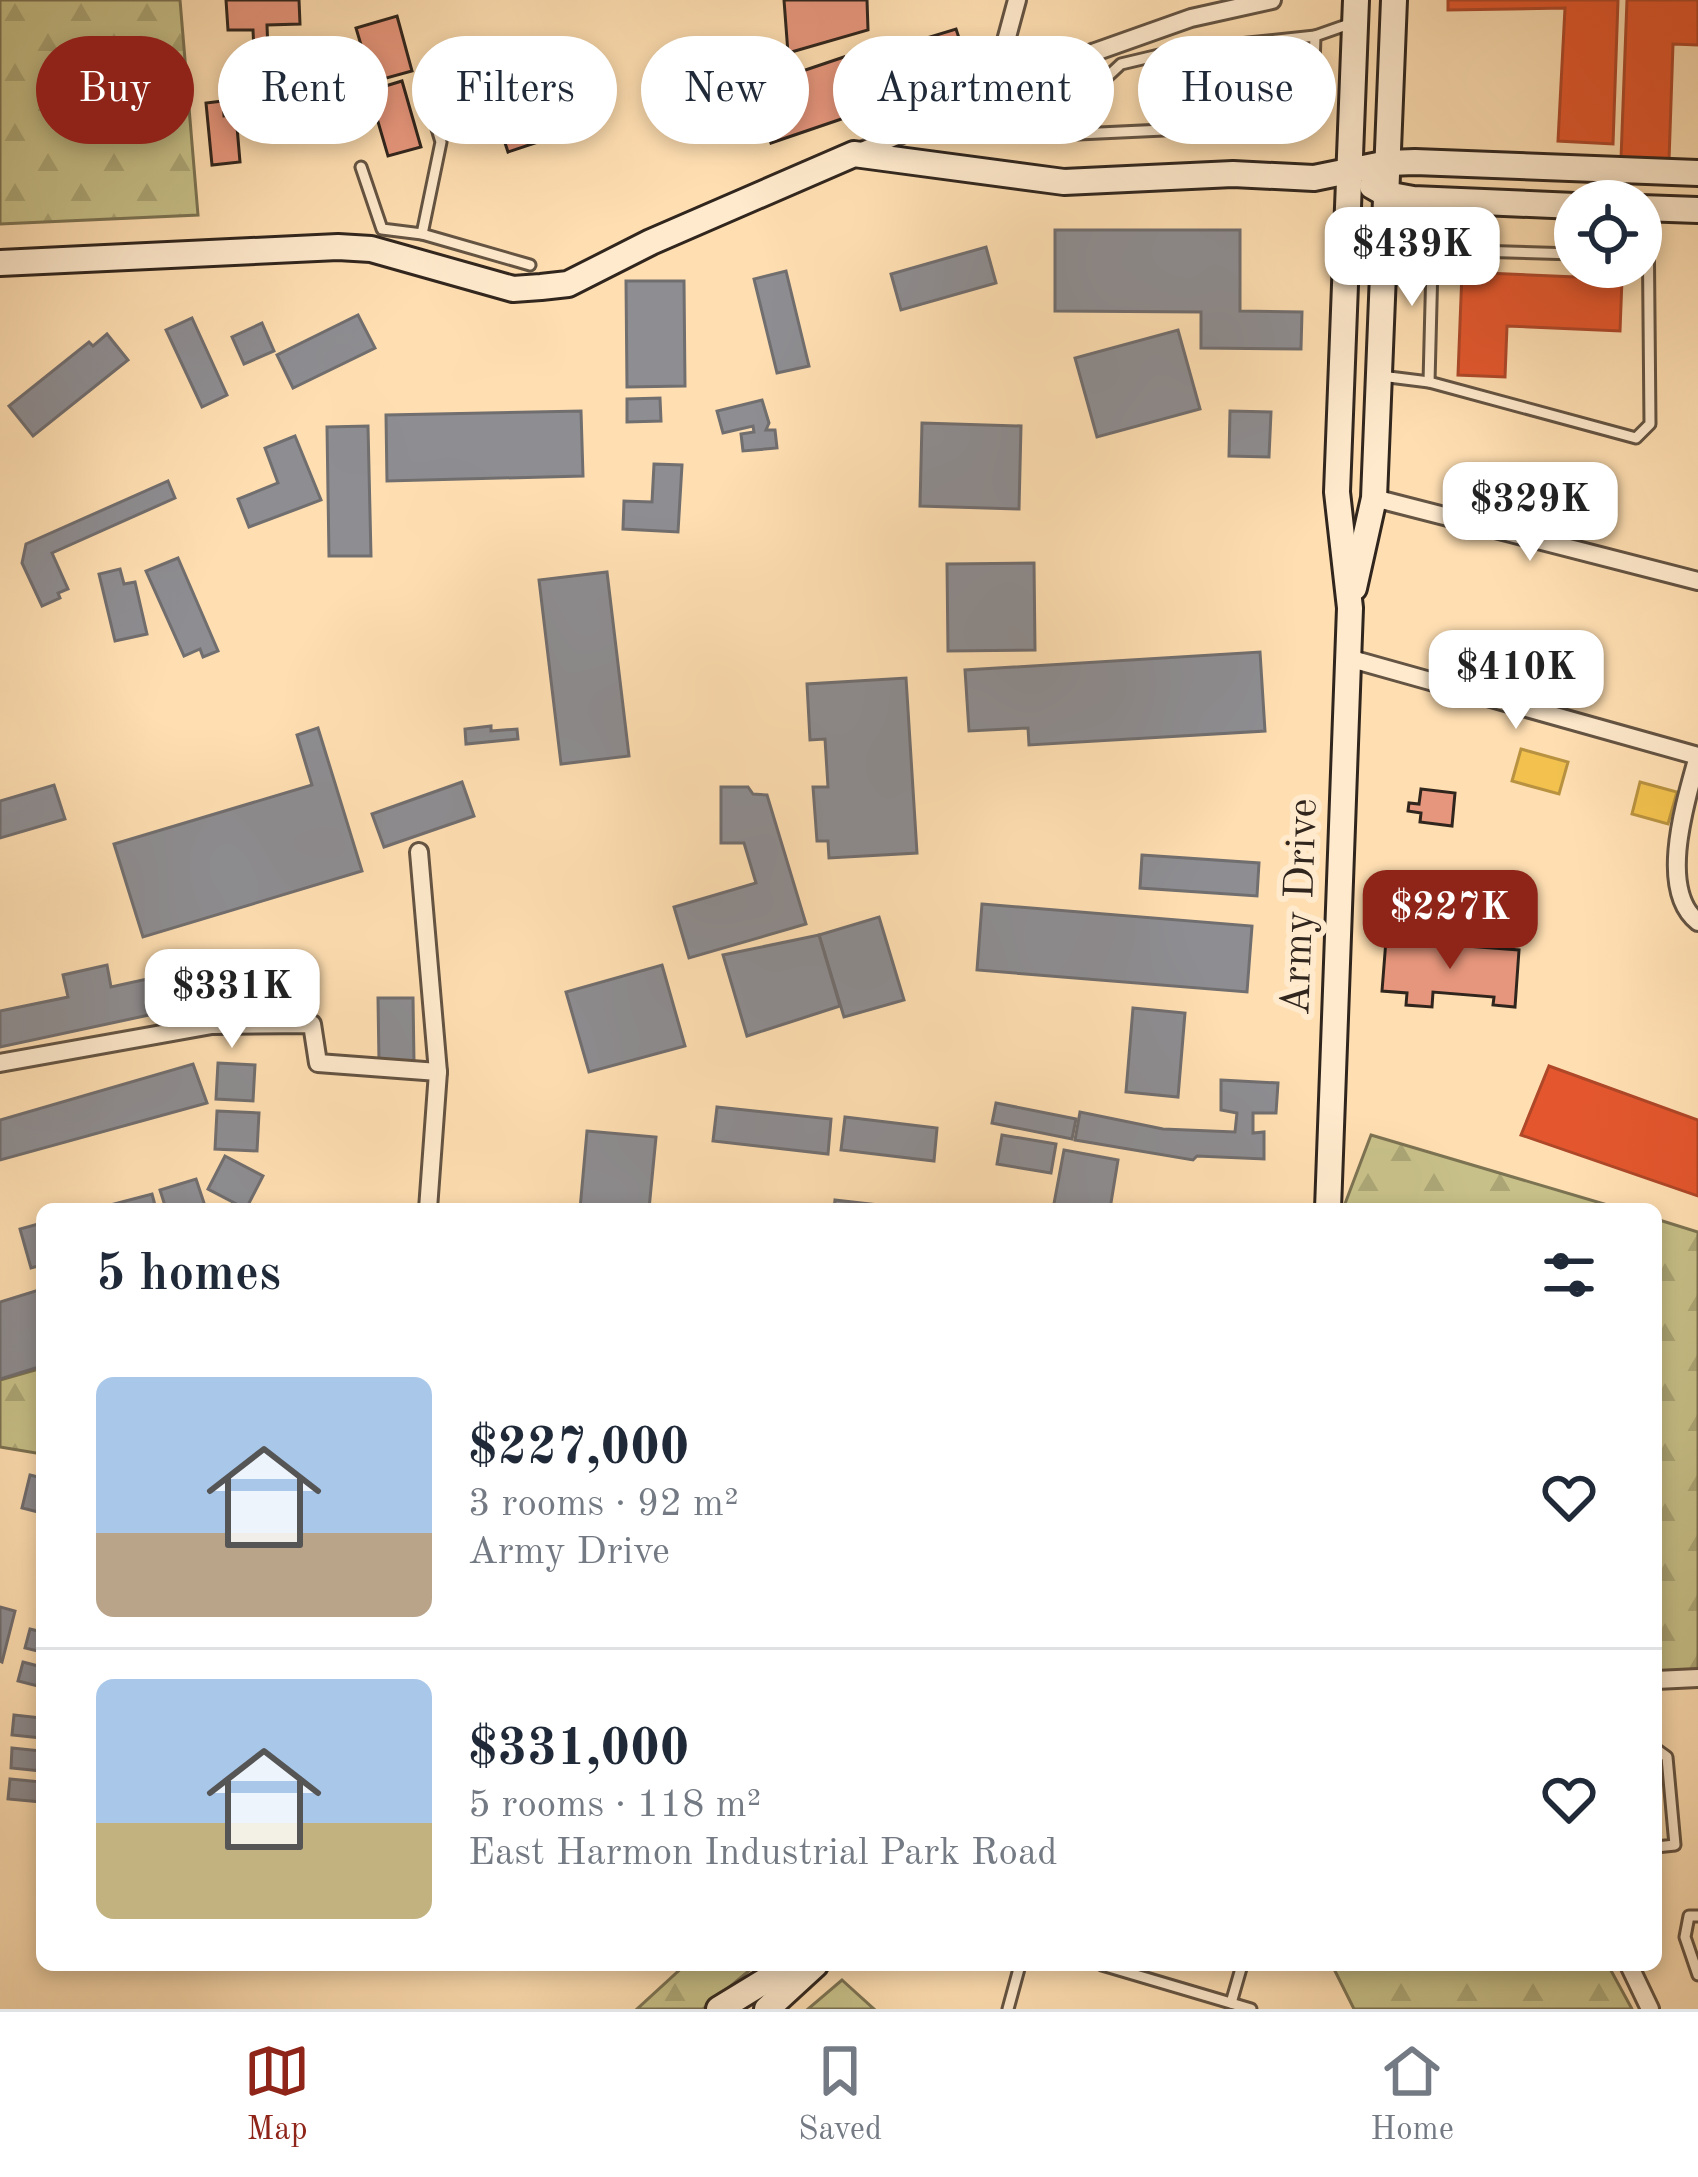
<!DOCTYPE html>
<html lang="en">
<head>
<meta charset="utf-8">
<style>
	:root { --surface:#fff; --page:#f2f2f3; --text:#1f2937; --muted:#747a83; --line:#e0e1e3; --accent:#8f2418 }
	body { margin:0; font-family:"Old Standard TT",serif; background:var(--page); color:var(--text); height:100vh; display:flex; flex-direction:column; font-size:45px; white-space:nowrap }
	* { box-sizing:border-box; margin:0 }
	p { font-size:39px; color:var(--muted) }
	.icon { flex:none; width:66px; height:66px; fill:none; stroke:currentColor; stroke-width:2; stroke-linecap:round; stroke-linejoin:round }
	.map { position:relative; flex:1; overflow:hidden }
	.side { position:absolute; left:36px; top:1203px; width:1626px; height:768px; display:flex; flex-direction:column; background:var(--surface); border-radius:18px; box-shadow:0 6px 18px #0003 }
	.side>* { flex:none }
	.guide { position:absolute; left:36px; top:36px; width:1626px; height:108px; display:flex; gap:24px }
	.controls { position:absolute; left:1554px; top:180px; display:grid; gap:24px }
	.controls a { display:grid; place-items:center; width:108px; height:108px; border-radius:50%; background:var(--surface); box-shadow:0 6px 18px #0003; font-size:60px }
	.price { position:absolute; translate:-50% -102px; padding:0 27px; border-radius:24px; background:#fff; color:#222; font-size:39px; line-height:78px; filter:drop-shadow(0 3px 6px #0008) }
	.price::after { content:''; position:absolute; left:50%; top:72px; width:36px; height:27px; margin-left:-18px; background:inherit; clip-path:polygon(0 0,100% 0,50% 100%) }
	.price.active { background:var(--accent); color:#fff }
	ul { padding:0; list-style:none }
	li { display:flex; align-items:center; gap:36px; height:300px; padding:0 60px }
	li+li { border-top:3px solid var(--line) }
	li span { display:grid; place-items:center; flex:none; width:336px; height:240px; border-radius:18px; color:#555 }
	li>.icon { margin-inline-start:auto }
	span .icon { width:144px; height:144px; fill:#fffc; stroke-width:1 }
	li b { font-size:51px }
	h2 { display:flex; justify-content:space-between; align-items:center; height:144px; padding:0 60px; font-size:51px }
	.chip { padding:0 42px; border-radius:54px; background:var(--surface); box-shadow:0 6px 18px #0003; font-size:42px; line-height:108px }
	.chip.active { background:var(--accent); color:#fff }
	.menu { display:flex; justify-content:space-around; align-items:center; height:168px; border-top:3px solid var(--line); background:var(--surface); font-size:33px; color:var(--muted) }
	.menu a { display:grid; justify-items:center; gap:6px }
	.menu .active { color:var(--accent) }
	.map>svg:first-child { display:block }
	.forest { fill:url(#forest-firs); stroke:#7c7353; stroke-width:3 }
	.homes { fill:#f2c14e; stroke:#b89240; stroke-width:3 }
	.shops { fill:#e4572e; stroke:#ae4829; stroke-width:3 }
	.industry { fill:#8d8d92; stroke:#716e6f; stroke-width:3 }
	.building { fill:#e6967c; stroke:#31261e; stroke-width:3 }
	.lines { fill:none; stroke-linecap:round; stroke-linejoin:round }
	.lane-casing { stroke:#645443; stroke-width:15 }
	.street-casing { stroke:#645443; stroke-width:22 }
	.secondary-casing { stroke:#31261e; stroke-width:30 }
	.lane { stroke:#ffeacd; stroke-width:9 }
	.street { stroke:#ffeacd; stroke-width:16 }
	.secondary { stroke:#ffeacd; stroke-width:24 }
	.labels { text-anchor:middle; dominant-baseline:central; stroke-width:12; stroke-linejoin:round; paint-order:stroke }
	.street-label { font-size:42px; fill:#31261e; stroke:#ffeacd }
</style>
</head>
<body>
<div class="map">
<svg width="1698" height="2009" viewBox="0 0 1698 2009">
	<defs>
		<pattern id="forest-firs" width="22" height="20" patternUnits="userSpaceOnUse" patternTransform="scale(3)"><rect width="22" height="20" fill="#c7c088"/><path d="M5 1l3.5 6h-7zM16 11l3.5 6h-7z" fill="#aba575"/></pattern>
	</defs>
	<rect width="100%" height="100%" fill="#ffdfb2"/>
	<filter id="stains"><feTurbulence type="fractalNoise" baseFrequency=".00167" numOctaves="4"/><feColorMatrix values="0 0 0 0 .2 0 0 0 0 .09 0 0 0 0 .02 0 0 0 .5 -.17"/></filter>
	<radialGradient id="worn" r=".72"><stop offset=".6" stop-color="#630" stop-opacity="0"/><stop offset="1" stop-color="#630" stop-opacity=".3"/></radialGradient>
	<!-- forest -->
	<g class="forest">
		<path d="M0,0h180l18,215 -198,9z"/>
		<path d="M1371,1135l250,74h-278z"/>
		<path d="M1656,1219l42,13v448l-42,1z"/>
		<path d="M42,1368v86l-42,-7v-67z"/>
		<path d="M685,1965h71l-53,44h-66z"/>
		<path d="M1332,1965h276l24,44h-278z"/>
		<path d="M842,1980l32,29h-66z"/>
	</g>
	<!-- homes -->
	<g class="homes">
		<path d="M1521,749l47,13 -9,32 -47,-13z"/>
		<path d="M1640,782l37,10 -9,32 -36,-10z"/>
	</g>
	<!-- shops -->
	<g class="shops">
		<path d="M1448,0h170l-5,144 -55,-3 7,-133 -117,2z"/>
		<path d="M1627,0h71v45l-25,-1 -4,117 -48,-2z"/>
		<path d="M1288,63l3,45 -100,6 -1,-18 29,-2 -2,-26z"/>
		<path d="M1462,272l160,7 -2,52 -113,-5 -2,51 -47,-2z"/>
		<path d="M1549,1066l149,54v76l-177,-61z"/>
	</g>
	<!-- industry -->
	<g class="industry">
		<path d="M1055,230h185v81l62,1 -1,37 -100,-1v-36l-146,-1z"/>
		<path d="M986,247l10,36 -95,27 -10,-36z"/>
		<path d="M786,271l23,95 -32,7 -23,-94z"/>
		<path d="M626,281h58l1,105 -58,1z"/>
		<path d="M358,315l17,33 -82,40 -16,-33z"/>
		<path d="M192,318l35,77 -25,12 -36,-77z"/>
		<path d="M262,323l12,28 -30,13 -12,-27z"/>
		<path d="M1178,330l22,79 -103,28 -22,-79z"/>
		<path d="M107,334l21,26 -95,76 -24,-30 80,-64 4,4z"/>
		<path d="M660,398l1,23 -34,1v-23z"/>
		<path d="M762,400l7,23 -3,7h9l2,18 -34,3 -2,-17 13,-2 -1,-6 -30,7 -6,-22z"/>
		<path d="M581,411l2,65 -196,5 -1,-66z"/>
		<path d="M1230,411l41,1 -2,45 -40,-1z"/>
		<path d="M922,423l99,3 -2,83 -99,-3z"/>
		<path d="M368,426l3,130h-42l-2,-129z"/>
		<path d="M295,436l26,64 -72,27 -11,-28 40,-16 -13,-35z"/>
		<path d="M654,464l28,1 -4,67 -55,-3 1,-28 28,1z"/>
		<path d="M168,481l7,17 -123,55 16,36 -10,4 2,5 -18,8 -20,-43 4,-19z"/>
		<path d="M178,558l40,93 -15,6 -3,-8 -16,7 -38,-85z"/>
		<path d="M1034,563l1,87 -87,1 -1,-87z"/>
		<path d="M120,569l4,15 11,-2 12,52 -32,7 -16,-67z"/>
		<path d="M607,572l22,184 -68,8 -22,-184z"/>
		<path d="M1260,652l5,79 -236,14 -1,-17 -59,3 -4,-61z"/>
		<path d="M906,678l11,175 -88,5 -1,-17h-11l-4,-54h15l-3,-48 -15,1 -3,-56z"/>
		<path d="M491,726v5l26,-2 1,10 -52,5 -1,-15z"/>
		<path d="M318,728l44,143 -219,66 -29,-93 198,-59 -15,-50z"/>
		<path d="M462,782l12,34 -90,31 -12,-33z"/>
		<path d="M54,785l11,34 -65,19v-37z"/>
		<path d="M721,787h27l5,7 14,1 39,129 -117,34 -15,-51 82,-24 -12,-40h-23z"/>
		<path d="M1142,855l117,8 -2,33 -117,-8z"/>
		<path d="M982,904l270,22 -5,66 -270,-22z"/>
		<path d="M879,917l25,83 -60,17 -25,-82z"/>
		<path d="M819,935l21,71 -93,30 -24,-81z"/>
		<path d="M107,965l4,22 100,-22 8,35 -219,47v-36l68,-14 -5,-22z"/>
		<path d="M662,965l23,81 -96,26 -23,-80z"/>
		<path d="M378,998h35l1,64 -35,1z"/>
		<path d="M1133,1008l52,5 -7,84 -52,-5z"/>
		<path d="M218,1063l37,2 -2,36 -37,-2z"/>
		<path d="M193,1064l14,39 -207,57v-40z"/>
		<path d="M1221,1080l57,3 -2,30h-23v20l11,-1v27l-67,-3 -4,4 -118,-20 5,-28 83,17 72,3 2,-19 -16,-3z"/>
		<path d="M996,1103l80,16 -4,20 -80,-16z"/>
		<path d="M717,1107l114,12 -3,35 -115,-13z"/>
		<path d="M217,1111l42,2 -2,38 -42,-2z"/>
		<path d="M845,1117l92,11 -3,33 -93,-11z"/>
		<path d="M587,1131l69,6 -7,72h-69z"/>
		<path d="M1002,1135l54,9 -5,29 -54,-9z"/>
		<path d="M1064,1150l54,10 -8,49h-57z"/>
		<path d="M225,1156l38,20 -17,33 -38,-20z"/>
		<path d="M196,1179l10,30h-40l-6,-19z"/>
		<path d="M152,1194l4,15h-61z"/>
		<path d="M835,1200l79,9h-80z"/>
		<path d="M42,1223v42l-11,3 -11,-39z"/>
		<path d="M42,1289v77l-42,13v-77z"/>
		<path d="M30,1475l12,3v35l-20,-5z"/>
		<path d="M0,1607l15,4 -13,51 -2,-1z"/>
		<path d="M30,1629l12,3v20l-17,-4z"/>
		<path d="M23,1662l19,5v20l-24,-6z"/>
		<path d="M14,1715l28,3v20l-30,-3z"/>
		<path d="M12,1748l30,3v20l-31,-3z"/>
		<path d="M10,1779l32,3v20l-34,-3z"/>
	</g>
	<!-- building -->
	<g class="building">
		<path d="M226,0h73l1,24 -33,1 1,26 -14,1 -1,-22h-25z"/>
		<path d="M784,0h83l1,30 -80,23z"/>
		<path d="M397,16l15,55 -40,11 -16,-54z"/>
		<path d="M956,29l7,21 -24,8 4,15 -68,21 -11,-37z"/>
		<path d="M513,43l31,97 -36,12 -32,-98z"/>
		<path d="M467,48l24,73 -28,9 -25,-73z"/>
		<path d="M844,57l18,55 -91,31 -19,-55z"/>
		<path d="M402,81l19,66 -33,9 -19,-65z"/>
		<path d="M223,101l1,15 12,-1 4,47 -28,3 -6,-62z"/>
		<path d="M1421,789l34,4 -3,33 -32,-4 1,-9 -13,-2 1,-8 10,1z"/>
		<path d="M1440,895l62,1v34l-63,-1z"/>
		<path d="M1386,940l133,10 -4,57 -22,-2 1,-8 -61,-5 -1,15 -26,-2 1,-12 -25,-2z"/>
	</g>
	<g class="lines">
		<!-- lane casing -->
		<g class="lane-casing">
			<g id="lane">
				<path d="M1315,36l40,-14"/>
				<path d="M427,95l14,47 -19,92 108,31"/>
				<path d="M1075,107l46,-43 59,-14 135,-14 -3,87 -234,11"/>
				<path d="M361,167l21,62 40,5"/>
				<path d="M1381,376l48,6 207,56 14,-14 -2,-215"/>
				<path d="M1429,382l3,-118 9,-14 134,4"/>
				<path d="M1656,1749l11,8 8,88 -19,2"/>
				<path d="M1698,1916h-9l-4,21 13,38"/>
				<path d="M1102,1965l149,44"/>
				<path d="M1231,2003l11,-38"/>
				<path d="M1008,2009l12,-44"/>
			</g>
		</g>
		<!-- street casing -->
		<g class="street-casing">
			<g id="street">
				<path d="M991,96l26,-96"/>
				<path d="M857,153l238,-101 96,-34 81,-18"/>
				<path d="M1374,498l324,83"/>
				<path d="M1348,658l350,98"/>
				<path d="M1698,756c-12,44 -41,134 0,166"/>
				<path d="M419,852l19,220 -10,137"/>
				<path d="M0,1063l212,-38 100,-1 6,39 120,9"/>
				<path d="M1656,1680l42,-2"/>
				<path d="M1629,1965l21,44"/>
			</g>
		</g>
		<!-- secondary casing -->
		<g class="secondary-casing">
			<g id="secondary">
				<path d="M1372,186l14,8 27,5 162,7"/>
				<path d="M1641,208l57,2"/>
				<path d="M0,263l338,-16 33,2 142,40 28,-2 27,-3 83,-42 203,-88 210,28 169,-8 81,4 74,-15 27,-1 283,11"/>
				<path d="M1354,588l20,-90 20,-498"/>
				<path d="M1328,1209l22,-601 -13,-116 19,-492"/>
				<path d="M719,2009l72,-44"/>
				<path d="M767,2009l48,-44"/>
			</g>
		</g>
		<!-- lane -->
		<use href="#lane" class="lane"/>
		<!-- street -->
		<use href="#street" class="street"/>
		<!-- secondary -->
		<use href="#secondary" class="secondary"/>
	</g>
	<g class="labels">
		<!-- street labels -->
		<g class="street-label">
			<text transform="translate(1301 907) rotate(-88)">Army Drive</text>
		</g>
	</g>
	<rect width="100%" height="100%" filter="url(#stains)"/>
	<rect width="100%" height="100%" fill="url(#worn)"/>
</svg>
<div class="controls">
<a><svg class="icon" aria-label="locate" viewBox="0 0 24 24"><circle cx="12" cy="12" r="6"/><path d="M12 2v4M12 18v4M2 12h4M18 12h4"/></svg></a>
</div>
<b class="price" style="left:1412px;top:309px">$439K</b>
<b class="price" style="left:1530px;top:564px">$329K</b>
<b class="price" style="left:1516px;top:732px">$410K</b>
<b class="price active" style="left:1450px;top:972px">$227K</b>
<b class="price" style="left:232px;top:1051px">$331K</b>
<div class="guide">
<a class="chip active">Buy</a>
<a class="chip">Rent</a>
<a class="chip">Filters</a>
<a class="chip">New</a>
<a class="chip">Apartment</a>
<a class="chip">House</a>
</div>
<section class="side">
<h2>5 homes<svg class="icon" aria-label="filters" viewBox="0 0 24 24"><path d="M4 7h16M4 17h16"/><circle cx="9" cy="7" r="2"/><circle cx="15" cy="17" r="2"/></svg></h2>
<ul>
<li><span style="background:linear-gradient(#a9c7e8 65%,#b9a48a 0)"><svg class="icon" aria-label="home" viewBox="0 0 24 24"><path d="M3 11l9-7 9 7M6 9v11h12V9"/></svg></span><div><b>$227,000</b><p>3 rooms · 92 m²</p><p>Army Drive</p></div><svg class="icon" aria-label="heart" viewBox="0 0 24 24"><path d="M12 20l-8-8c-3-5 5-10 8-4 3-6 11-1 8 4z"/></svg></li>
<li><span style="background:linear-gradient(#a9c7e8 60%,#c2b280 0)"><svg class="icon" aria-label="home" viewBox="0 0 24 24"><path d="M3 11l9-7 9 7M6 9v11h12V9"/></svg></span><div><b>$331,000</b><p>5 rooms · 118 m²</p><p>East Harmon Industrial Park Road</p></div><svg class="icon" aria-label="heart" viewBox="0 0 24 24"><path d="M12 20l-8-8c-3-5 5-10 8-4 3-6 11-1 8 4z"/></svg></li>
</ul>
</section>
</div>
<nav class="menu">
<a class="active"><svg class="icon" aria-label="map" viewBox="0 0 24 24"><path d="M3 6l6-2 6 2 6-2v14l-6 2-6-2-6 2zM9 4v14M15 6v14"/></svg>Map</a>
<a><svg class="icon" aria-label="saved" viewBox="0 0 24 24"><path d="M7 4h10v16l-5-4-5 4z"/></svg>Saved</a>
<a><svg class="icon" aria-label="home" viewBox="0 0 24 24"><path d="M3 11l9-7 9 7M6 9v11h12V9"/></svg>Home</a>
</nav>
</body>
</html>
